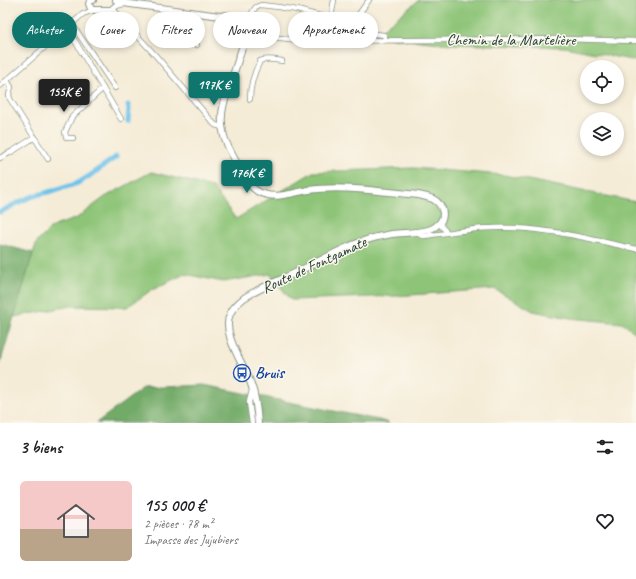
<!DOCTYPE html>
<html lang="fr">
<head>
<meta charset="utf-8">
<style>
	:root { --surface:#fff; --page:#f2f2f2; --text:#202124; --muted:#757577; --accent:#0f766e }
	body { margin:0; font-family:Caveat,sans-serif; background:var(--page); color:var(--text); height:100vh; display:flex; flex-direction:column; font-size:15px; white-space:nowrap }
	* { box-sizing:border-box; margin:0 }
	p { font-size:13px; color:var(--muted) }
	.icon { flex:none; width:22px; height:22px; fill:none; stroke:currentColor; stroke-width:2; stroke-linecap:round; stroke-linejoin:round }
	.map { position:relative; height:423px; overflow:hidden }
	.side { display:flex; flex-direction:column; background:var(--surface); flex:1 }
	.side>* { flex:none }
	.guide { position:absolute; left:12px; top:12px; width:400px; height:36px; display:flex; gap:8px }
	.buttons { position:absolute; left:580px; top:60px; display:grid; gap:8px }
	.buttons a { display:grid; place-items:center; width:44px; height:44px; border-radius:50%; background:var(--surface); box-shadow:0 2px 6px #0003; font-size:20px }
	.price { position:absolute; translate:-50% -34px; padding:0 9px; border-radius:4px; background:var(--accent); color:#fff; font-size:13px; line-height:26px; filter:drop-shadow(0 1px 2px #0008) }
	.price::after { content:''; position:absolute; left:50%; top:24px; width:12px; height:9px; margin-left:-6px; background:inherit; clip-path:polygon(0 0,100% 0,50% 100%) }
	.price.on { background:#222; color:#fff }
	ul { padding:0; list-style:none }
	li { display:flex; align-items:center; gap:12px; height:100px; padding:0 20px }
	li span { display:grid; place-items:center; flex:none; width:112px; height:80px; border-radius:6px; color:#555 }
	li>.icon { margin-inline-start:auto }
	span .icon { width:48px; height:48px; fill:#fffc; stroke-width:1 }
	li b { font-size:17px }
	h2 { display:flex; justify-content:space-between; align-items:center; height:48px; padding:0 20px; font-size:17px }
	.pill { padding:0 14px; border-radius:18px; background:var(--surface); box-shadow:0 2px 6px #0003; font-size:14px; line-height:36px }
	.pill.on { background:var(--accent); color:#fff }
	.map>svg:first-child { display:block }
	.green { fill:#8dc477; stroke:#568056 }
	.forest { fill:#72aa68; stroke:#48744e }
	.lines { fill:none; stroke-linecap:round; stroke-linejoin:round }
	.canal { stroke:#6ec3ea; stroke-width:5 }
	.minor-casing { stroke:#8a9486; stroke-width:6 }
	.tertiary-casing { stroke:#8a9486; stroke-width:8 }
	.minor { stroke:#fff; stroke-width:4.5 }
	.tertiary { stroke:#fff; stroke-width:6 }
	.labels { text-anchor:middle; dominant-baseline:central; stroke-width:3; stroke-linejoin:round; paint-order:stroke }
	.street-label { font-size:16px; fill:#1f3d34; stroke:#fbf7ec }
	.transit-label { font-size:16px; font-weight:bold; fill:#164399; stroke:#fbf7ec; text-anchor:start }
</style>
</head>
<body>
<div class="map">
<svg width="636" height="423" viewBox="0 0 636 423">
	<rect width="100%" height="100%" fill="#fbf7ec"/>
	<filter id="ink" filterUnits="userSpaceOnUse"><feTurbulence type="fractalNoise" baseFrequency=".025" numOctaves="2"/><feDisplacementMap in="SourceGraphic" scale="8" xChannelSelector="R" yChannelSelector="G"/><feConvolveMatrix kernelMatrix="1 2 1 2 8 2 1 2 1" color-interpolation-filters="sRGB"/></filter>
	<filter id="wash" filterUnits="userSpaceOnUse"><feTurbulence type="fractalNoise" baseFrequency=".012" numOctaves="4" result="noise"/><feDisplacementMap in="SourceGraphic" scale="16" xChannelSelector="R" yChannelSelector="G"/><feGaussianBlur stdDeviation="0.9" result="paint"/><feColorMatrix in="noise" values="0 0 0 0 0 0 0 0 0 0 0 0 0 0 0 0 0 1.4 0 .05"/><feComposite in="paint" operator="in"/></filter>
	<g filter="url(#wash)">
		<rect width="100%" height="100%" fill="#f5ecd7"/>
		<!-- green -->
		<g class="green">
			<path d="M419,0h217v61l-71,-14 -114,-3 -77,-8z"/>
			<path d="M414,168l90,7 132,27v131l-14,-10 -52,-5 -37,-7 -38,-22 -99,7 -105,4 -21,-26 -47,8 -38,-8 -32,15 -26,18 -56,-1 -57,11 19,-64 4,-11 15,-15 25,-9 28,-21 46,-25 61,15 24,32 77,-47z"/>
		</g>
		<!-- forest -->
		<g class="forest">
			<path d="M0,244l33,9 -33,111z"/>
			<path d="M204,385l175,35 10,3h-293l47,-35z"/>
		</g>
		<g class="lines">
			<!-- canal -->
			<g class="canal">
				<path d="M128,105l1,4 -1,12"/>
				<path d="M0,212c10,-5 20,-11 31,-15 15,-5 32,-8 47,-14 13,-7 26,-18 38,-26"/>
			</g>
		</g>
	</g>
	<g filter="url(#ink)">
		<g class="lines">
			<!-- minor casing -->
			<g class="minor-casing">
				<g id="minor">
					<path d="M113,9l43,47 59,69 7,2"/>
					<path d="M171,10l1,5 25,30"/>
					<path d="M239,18c16,-1 9,-2 17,-11l5,-2 17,2 19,3 27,7 29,5 16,11 15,2 2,5"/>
					<path d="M331,18l3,-18"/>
					<path d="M353,22l16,-22"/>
					<path d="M72,24l43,64"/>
					<path d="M66,29l9,12 46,78"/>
					<path d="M244,34l63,7 256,-2 73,2"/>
					<path d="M7,80l4,7 -2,8 1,4 38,60"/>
					<path d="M0,86l7,-6 76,-66 11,-4"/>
					<path d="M250,99c0,-13 4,-26 10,-38 6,-3 15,-1 22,0"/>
					<path d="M73,138h-5l-2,-1 -1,-5 7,-15 31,-29"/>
					<path d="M0,158l13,-7 22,-14"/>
					<path d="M440,222l2,5 6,6"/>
					<path d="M417,232l3,3 3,1c23,-2 47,-8 70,-8 49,-2 96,11 143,21"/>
					<path d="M252,423l-3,-21 3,-12"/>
				</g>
			</g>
			<!-- tertiary casing -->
			<g class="tertiary-casing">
				<g id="tertiary">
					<path d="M93,0l-3,1 -1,3 2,5 3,1h17l6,-5 7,-2"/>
					<path d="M116,0l8,3 6,1 90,12c5,-1 11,-1 16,1 13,4 13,19 7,28l-19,58c-3,11 -3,22 0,33 2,9 21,43 27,50 4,4 8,7 13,8 14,5 31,-2 45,-4 34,-5 75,2 109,5 5,1 10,2 15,4 11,6 14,20 3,27 -10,8 -32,6 -44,8 -5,1 -10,2 -15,3 -28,7 -53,22 -78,34 -18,9 -38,16 -55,27 -5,4 -11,9 -14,16 -9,20 14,50 21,70 5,13 6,26 7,39"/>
					<path d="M226,18c14,5 17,13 17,27"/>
				</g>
			</g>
			<!-- minor -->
			<use href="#minor" class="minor"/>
			<!-- tertiary -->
			<use href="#tertiary" class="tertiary"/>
		</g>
	</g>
	<!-- icons -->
	<defs>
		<g id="bus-ring" transform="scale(0.9)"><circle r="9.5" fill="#fbf7ec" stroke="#1a4fb4" stroke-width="1.5"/><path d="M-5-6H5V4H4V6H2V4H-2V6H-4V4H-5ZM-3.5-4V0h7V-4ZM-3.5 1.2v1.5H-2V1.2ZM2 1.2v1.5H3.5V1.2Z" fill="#1a4fb4"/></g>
	</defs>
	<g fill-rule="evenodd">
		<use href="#bus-ring" x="242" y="373"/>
	</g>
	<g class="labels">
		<!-- street labels -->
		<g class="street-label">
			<text x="511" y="40">Chemin de la Martelière</text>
			<text transform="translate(314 265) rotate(-25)">Route de Fontgamate</text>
		</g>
		<!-- transit labels -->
		<g class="transit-label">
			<text x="255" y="373">Bruis</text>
		</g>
	</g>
</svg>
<div class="buttons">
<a><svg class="icon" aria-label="locate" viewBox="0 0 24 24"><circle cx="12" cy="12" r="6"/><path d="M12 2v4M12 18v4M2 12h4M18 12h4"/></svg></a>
<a><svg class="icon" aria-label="layers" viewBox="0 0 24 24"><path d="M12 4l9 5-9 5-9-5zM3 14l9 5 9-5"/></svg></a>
</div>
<b class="price" style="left:214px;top:106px">197K €</b>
<b class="price on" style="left:64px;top:113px">155K €</b>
<b class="price" style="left:247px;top:194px">176K €</b>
<div class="guide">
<a class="pill on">Acheter</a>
<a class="pill">Louer</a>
<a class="pill">Filtres</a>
<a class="pill">Nouveau</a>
<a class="pill">Appartement</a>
</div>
</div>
<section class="side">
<h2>3 biens<svg class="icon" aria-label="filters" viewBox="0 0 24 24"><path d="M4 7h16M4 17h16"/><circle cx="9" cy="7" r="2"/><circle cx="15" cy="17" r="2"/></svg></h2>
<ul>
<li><span style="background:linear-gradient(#f6c9c9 60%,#b9a48a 0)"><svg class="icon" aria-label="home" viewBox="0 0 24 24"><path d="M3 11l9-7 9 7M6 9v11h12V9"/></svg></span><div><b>155 000 €</b><p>2 pièces · 78 m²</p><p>Impasse des Jujubiers</p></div><svg class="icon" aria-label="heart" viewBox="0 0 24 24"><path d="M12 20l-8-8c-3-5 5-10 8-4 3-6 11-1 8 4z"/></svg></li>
</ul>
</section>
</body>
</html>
